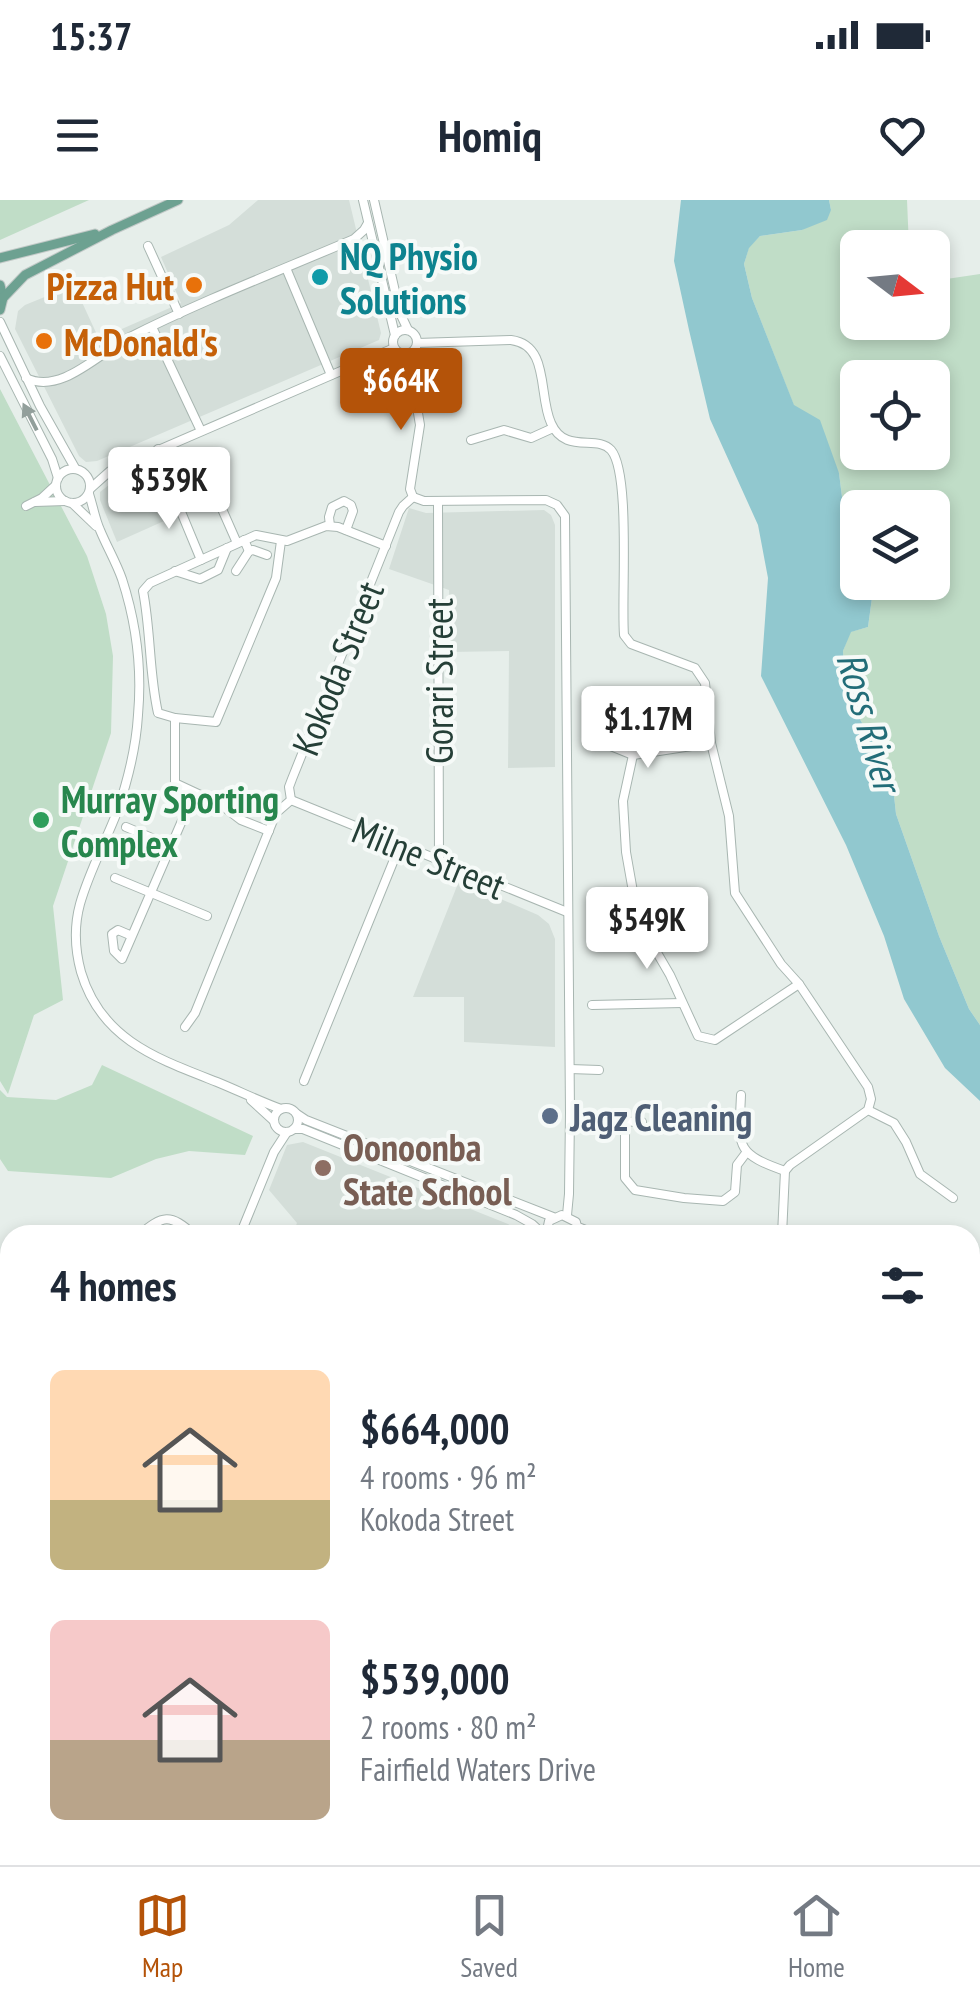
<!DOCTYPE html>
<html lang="en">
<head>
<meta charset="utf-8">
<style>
	:root { --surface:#fff; --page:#f6f6f7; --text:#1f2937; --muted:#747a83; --line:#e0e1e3; --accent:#b45309 }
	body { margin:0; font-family:"PT Sans Narrow",sans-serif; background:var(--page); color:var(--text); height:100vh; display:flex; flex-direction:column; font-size:38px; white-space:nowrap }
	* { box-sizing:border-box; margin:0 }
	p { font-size:32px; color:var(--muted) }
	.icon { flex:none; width:55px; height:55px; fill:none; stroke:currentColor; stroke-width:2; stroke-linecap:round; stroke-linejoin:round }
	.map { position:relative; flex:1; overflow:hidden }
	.panel { position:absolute; left:0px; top:1025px; width:980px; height:640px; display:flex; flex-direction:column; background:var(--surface); border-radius:30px 30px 0 0; box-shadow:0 5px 15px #0003 }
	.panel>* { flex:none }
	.needle { width:65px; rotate:106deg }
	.tools { position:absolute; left:840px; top:30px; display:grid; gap:20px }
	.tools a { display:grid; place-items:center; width:110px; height:110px; border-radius:15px; background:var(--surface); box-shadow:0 5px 15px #0003; font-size:50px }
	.price { position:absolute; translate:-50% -85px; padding:0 22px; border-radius:10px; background:#fff; color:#222; font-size:32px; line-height:65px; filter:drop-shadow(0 2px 5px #0008) }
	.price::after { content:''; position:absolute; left:50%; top:60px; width:30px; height:22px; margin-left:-15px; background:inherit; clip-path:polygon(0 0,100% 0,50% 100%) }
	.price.selected { background:var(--accent); color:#fff }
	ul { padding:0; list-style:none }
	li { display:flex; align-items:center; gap:30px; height:250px; padding:0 50px }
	li span { display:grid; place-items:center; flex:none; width:280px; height:200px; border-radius:15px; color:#555 }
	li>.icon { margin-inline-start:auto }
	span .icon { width:120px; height:120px; fill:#fffc; stroke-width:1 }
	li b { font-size:42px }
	h2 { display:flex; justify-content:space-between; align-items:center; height:120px; padding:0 50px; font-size:42px }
	.status { display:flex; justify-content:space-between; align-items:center; height:70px; padding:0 50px; background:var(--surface); direction:ltr }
	.status svg { height:28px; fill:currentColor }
	header { display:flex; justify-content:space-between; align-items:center; height:130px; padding:0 50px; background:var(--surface); font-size:45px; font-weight:700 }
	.tab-bar { display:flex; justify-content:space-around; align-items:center; height:140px; border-top:2px solid var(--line); background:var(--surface); font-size:28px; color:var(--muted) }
	.tab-bar a { display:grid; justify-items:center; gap:5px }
	.tab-bar .selected { color:var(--accent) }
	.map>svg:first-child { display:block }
	.built { fill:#d4ded9 }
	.green { fill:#c0ddc7; fill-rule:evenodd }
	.water { fill:#91c8cf }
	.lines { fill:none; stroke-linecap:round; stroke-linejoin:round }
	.minor-casing { stroke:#a8b6b1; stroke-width:10 }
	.major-casing { stroke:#c2c9c7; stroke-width:11 }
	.minor { stroke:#fff; stroke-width:8 }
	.major { stroke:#6da191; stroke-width:9 }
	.oneway { fill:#929f9b }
	.culture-dot { fill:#0f9aa8; stroke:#f6faf8; stroke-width:4 }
	.food-dot { fill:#e8710a; stroke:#f6faf8; stroke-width:4 }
	.leisure-dot { fill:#2e9e5b; stroke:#f6faf8; stroke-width:4 }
	.service-dot { fill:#5c6f8a; stroke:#f6faf8; stroke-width:4 }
	.education-dot { fill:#8d6e63; stroke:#f6faf8; stroke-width:4 }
	.labels { text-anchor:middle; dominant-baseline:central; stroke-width:8; stroke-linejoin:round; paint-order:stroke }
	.culture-label { font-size:38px; font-weight:bold; fill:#0d838f; stroke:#f6faf8; text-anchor:start }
	.food-label { font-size:38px; font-weight:bold; fill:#c56008; stroke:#f6faf8; text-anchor:end }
	.street-label { font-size:38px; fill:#253f37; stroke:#f6faf8 }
	.leisure-label { font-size:38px; font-weight:bold; fill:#27864d; stroke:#f6faf8; text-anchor:start }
	.service-label { font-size:38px; font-weight:bold; fill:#4e5e75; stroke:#f6faf8; text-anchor:start }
	.education-label { font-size:38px; font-weight:bold; fill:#785e54; stroke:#f6faf8; text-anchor:start }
	.water-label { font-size:40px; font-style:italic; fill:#226d78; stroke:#f6faf8 }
</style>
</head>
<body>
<div class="status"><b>15:37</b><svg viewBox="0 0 49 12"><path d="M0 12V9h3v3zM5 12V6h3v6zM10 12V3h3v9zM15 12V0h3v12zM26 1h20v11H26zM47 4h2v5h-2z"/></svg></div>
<header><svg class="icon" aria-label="menu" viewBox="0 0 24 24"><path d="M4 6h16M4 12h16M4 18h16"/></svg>Homiq<svg class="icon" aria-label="heart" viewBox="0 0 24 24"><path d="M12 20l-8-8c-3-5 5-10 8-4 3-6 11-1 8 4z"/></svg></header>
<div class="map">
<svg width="980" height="1665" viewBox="0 0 980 1665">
	<rect width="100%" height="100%" fill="#e6eeea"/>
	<!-- built -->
	<g class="built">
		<path d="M258,0h91l32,133 -2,7 -282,121 -11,1 -7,-6 -64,-127 3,-18 7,-6 49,-20 25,54 82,-36 -20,-46 68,-32z"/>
		<path d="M153,267l20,50 -56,25 -17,-42v-8l9,-7z"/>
		<path d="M409,308l17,5 118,-3 7,5 4,10v242l-47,1 1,-117 -59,1 -1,-62 -60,-21z"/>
		<path d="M459,681l79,34 11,9 6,15v108l-91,-5v-45h-51z"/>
		<path d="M303,942l205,82 17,11h-233l5,-12 -28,-33 18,-45z"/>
	</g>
	<!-- green -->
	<g class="green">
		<path d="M0,0h89l-89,40z"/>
		<path d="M829,0h78l2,47 -51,1v74h74l1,-41 47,-7v751l-11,-16 -30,-73 -43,-122 -4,-37 -46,-83 -3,-43 7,-19 18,-5 6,-44 58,-1v-74h-74l-1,33h-3l-8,-12 -7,-56 -45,-67 -42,-108 -8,-34 5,-17 11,-11 42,-6 29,-20zM858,178h74v74h-74z"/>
		<path d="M0,189l87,167 19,58 7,42 -2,77 -58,173 10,94 -29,15 -26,79 -8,-13z"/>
		<path d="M102,865l151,71 -8,19 -56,-4 -33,8 -45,19 -103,-7 -8,-12v-69l7,7 49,3 36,-15z"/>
		<path d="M0,1337l10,4v169l-10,-3z"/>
		<path d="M980,1363v113l-10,3v-113z"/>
	</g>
	<!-- water -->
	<g class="water">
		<path d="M681,0h148l2,10 -4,10 -25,10 -42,6 -11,12 -5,16 8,34 42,107 26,15 19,53 7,56 8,12h3l1,41 16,1 -6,44 -17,5 -8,19 3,43 46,83 4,37 43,122 30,73 11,16v76l-35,-33 -41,-69 -20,-63 -38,-91 -85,-169 7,-98 -10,-53 -48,-106 -21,-89 -15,-69z"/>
		<path d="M0,1384l10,12v87l-10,4z"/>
		<path d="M980,1397v64l-10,4v-65z"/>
	</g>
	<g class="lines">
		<!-- minor casing -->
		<g class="minor-casing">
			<g id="minor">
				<path d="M363,0l32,135"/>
				<path d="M374,0l26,113 8,17"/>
				<path d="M148,46l31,68"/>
				<path d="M286,68l45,107"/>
				<path d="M0,122l40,84 35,62"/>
				<path d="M152,127l49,104"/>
				<circle cx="405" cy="142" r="12"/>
				<path d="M417,143l94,-3c39,5 27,55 40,83 14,32 46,11 60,27 20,23 10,149 13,185l7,9 64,24 10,15 6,60 18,73 6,77 46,71 18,20 69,103 3,12 -3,11 -78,55 -5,6 -3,64"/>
				<path d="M408,154l12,71 -10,64 3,8"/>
				<path d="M0,156l52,103 6,19"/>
				<path d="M26,178c35,17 73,-25 102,-40 73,-37 151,-67 226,-99l10,-9 4,-7"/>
				<path d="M471,240l33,-10 27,8 22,-10"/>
				<path d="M158,249l14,41 29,70"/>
				<path d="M151,252l8,20 7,10"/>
				<circle cx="73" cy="286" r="17"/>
				<path d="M91,288l19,-17 284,-123"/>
				<path d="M89,294c4,12 6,25 11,36 7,17 16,32 22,49 14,43 20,91 16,136 -2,33 -10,65 -21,97 -12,31 -28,60 -37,92 -6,22 -5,46 1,68 20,68 77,87 136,110 22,9 42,19 64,27"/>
				<path d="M413,297l11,4 122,-1 11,5 8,11 5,597 -1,81 -2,21"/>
				<path d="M218,300l19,43"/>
				<path d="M438,301l1,360"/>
				<path d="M35,302l30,-1"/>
				<path d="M72,303l24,23"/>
				<path d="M26,306l16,-8 14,-13"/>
				<path d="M330,326l-1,-9 3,-10 12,-6 7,4 2,6 -7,19"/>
				<path d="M244,340l5,11 4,-1 14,5"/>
				<path d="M175,371l25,8 18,-9 9,-22"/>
				<path d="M236,371l13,-20"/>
				<path d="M175,518l41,4 60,-144 5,-37"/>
				<path d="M591,538l42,17 78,-12"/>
				<path d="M633,555l-10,46 3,51 12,68 32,55 28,61 17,4 84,-56"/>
				<path d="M291,600l-2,-13 3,-8 107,-267 4,-6 10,-9"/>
				<path d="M291,600l276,112"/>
				<path d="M126,627l45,19"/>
				<path d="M269,631l-28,-11 -21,-16 -45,-21v-65l-17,-5c-9,-40 -7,-81 -15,-122l7,-8 106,-48 31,6 39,-15 12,1 48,19"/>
				<path d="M115,678l92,38"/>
				<path d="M132,736l-14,-6 -6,4 2,17 8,8 10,-23 62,-143"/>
				<path d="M592,805l90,-2"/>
				<path d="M185,827l10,-14 81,-200 15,-13"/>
				<path d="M570,869l29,1"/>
				<path d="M304,881l96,-236"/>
				<path d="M741,895c-2,50 -8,58 44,76"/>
				<path d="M251,900l23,21"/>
				<circle cx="286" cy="920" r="12"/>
				<path d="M868,910l26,13 12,19 14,32 33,24"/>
				<path d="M297,914l9,6 247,97"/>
				<path d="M608,921l34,1"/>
				<path d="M625,921v57l10,12 49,8 39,3 12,-9 2,-27 9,-12"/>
				<path d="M294,929h9l213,86 16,9 12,11"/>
				<path d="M578,1027l20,8"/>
				<path d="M139,1035c24,-20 31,-22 55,0"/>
				<path d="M240,1035l34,-83 13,-20"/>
				<path d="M546,1035l3,-14 13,-6 14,7 2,13"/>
				<path d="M0,1081l10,-24"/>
				<path d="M970,1103l10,3"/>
				<path d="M0,1123l10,4"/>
				<path d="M970,1214l10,1"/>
				<path d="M0,1221l10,4"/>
				<path d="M970,1311l10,-4"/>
				<path d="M0,1325l10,4"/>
				<path d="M0,1515l10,3"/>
				<path d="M970,1537l10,-3"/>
				<path d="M0,1605l10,-26"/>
				<path d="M970,1647l10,1"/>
				<path d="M0,1652l10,-3"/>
				<path d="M550,1655l5,10"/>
				<path d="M567,1655l1,10"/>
				<path d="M576,1655l1,10"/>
				<path d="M591,1655l43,10"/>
				<path d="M655,1655l40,10"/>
			</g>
		</g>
		<!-- major casing -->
		<g class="major-casing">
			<g id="major">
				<path d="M0,58l95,-24"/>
				<path d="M0,85l3,13 -3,12"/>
				<path d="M3,98l22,-23 87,-45 66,-30"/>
			</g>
		</g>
		<!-- minor -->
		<use href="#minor" class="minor"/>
		<!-- major -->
		<use href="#major" class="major"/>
	</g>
	<!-- one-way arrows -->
	<defs><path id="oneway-solid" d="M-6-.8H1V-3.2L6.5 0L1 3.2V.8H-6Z" transform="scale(2.5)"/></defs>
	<use class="oneway" href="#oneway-solid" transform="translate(30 217) rotate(-117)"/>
	<!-- markers -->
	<circle class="culture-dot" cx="320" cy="77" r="10"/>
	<g class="food-dot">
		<circle cx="194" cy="85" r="10"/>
		<circle cx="44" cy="141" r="10"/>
	</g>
	<circle class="leisure-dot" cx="41" cy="620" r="10"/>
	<circle class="service-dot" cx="550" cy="916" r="10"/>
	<circle class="education-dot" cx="323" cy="968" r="10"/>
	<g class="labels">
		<!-- culture labels -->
		<g class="culture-label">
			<text x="340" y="55">NQ Physio<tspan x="340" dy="44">Solutions</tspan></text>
		</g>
		<!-- food labels -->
		<g class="food-label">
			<text x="174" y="85">Pizza Hut</text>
			<text x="64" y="141" text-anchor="start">McDonald's</text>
		</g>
		<!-- street labels -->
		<g class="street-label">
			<text transform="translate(337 468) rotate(-68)">Kokoda Street</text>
			<text transform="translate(438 481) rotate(-90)">Gorari Street</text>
			<text transform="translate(429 657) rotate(22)">Milne Street</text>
		</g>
		<!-- leisure labels -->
		<g class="leisure-label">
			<text x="61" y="598">Murray Sporting<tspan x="61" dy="44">Complex</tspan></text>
		</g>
		<!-- service labels -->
		<g class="service-label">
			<text x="570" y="916">Jagz Cleaning</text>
		</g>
		<!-- education labels -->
		<g class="education-label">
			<text x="343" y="946">Oonoonba<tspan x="343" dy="44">State School</tspan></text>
		</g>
		<!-- water labels -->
		<g class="water-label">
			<text transform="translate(870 521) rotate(74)">Ross River</text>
		</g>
	</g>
</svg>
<div class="tools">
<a><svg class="needle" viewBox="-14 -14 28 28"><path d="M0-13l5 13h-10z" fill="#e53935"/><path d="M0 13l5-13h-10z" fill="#747a83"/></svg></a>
<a><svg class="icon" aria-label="locate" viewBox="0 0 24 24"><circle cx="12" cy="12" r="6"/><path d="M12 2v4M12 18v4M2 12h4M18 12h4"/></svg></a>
<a><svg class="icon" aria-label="layers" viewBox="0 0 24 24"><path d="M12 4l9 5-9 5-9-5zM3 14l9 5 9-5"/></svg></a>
</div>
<b class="price selected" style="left:401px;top:233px">$664K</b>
<b class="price" style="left:169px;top:332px">$539K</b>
<b class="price" style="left:648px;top:571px">$1.17M</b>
<b class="price" style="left:647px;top:772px">$549K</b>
<section class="panel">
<h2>4 homes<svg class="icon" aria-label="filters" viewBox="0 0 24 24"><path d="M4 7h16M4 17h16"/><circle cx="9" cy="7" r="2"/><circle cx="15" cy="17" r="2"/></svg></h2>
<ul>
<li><span style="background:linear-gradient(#ffd9b3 65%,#c2b280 0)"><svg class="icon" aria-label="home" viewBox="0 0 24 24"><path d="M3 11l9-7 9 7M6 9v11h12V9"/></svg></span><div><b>$664,000</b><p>4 rooms · 96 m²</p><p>Kokoda Street</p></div></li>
<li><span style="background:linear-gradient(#f6c9c9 60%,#b9a48a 0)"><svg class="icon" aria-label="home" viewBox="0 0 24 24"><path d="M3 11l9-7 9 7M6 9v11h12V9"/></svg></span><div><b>$539,000</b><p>2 rooms · 80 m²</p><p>Fairfield Waters Drive</p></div></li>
</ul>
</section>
</div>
<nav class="tab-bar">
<a class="selected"><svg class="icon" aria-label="map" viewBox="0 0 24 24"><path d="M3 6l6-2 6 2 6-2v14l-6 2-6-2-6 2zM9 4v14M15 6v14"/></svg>Map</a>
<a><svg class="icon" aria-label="saved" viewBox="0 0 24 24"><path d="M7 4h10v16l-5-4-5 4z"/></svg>Saved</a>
<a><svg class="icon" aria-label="home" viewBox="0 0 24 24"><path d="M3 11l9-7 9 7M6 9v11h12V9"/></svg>Home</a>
</nav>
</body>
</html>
